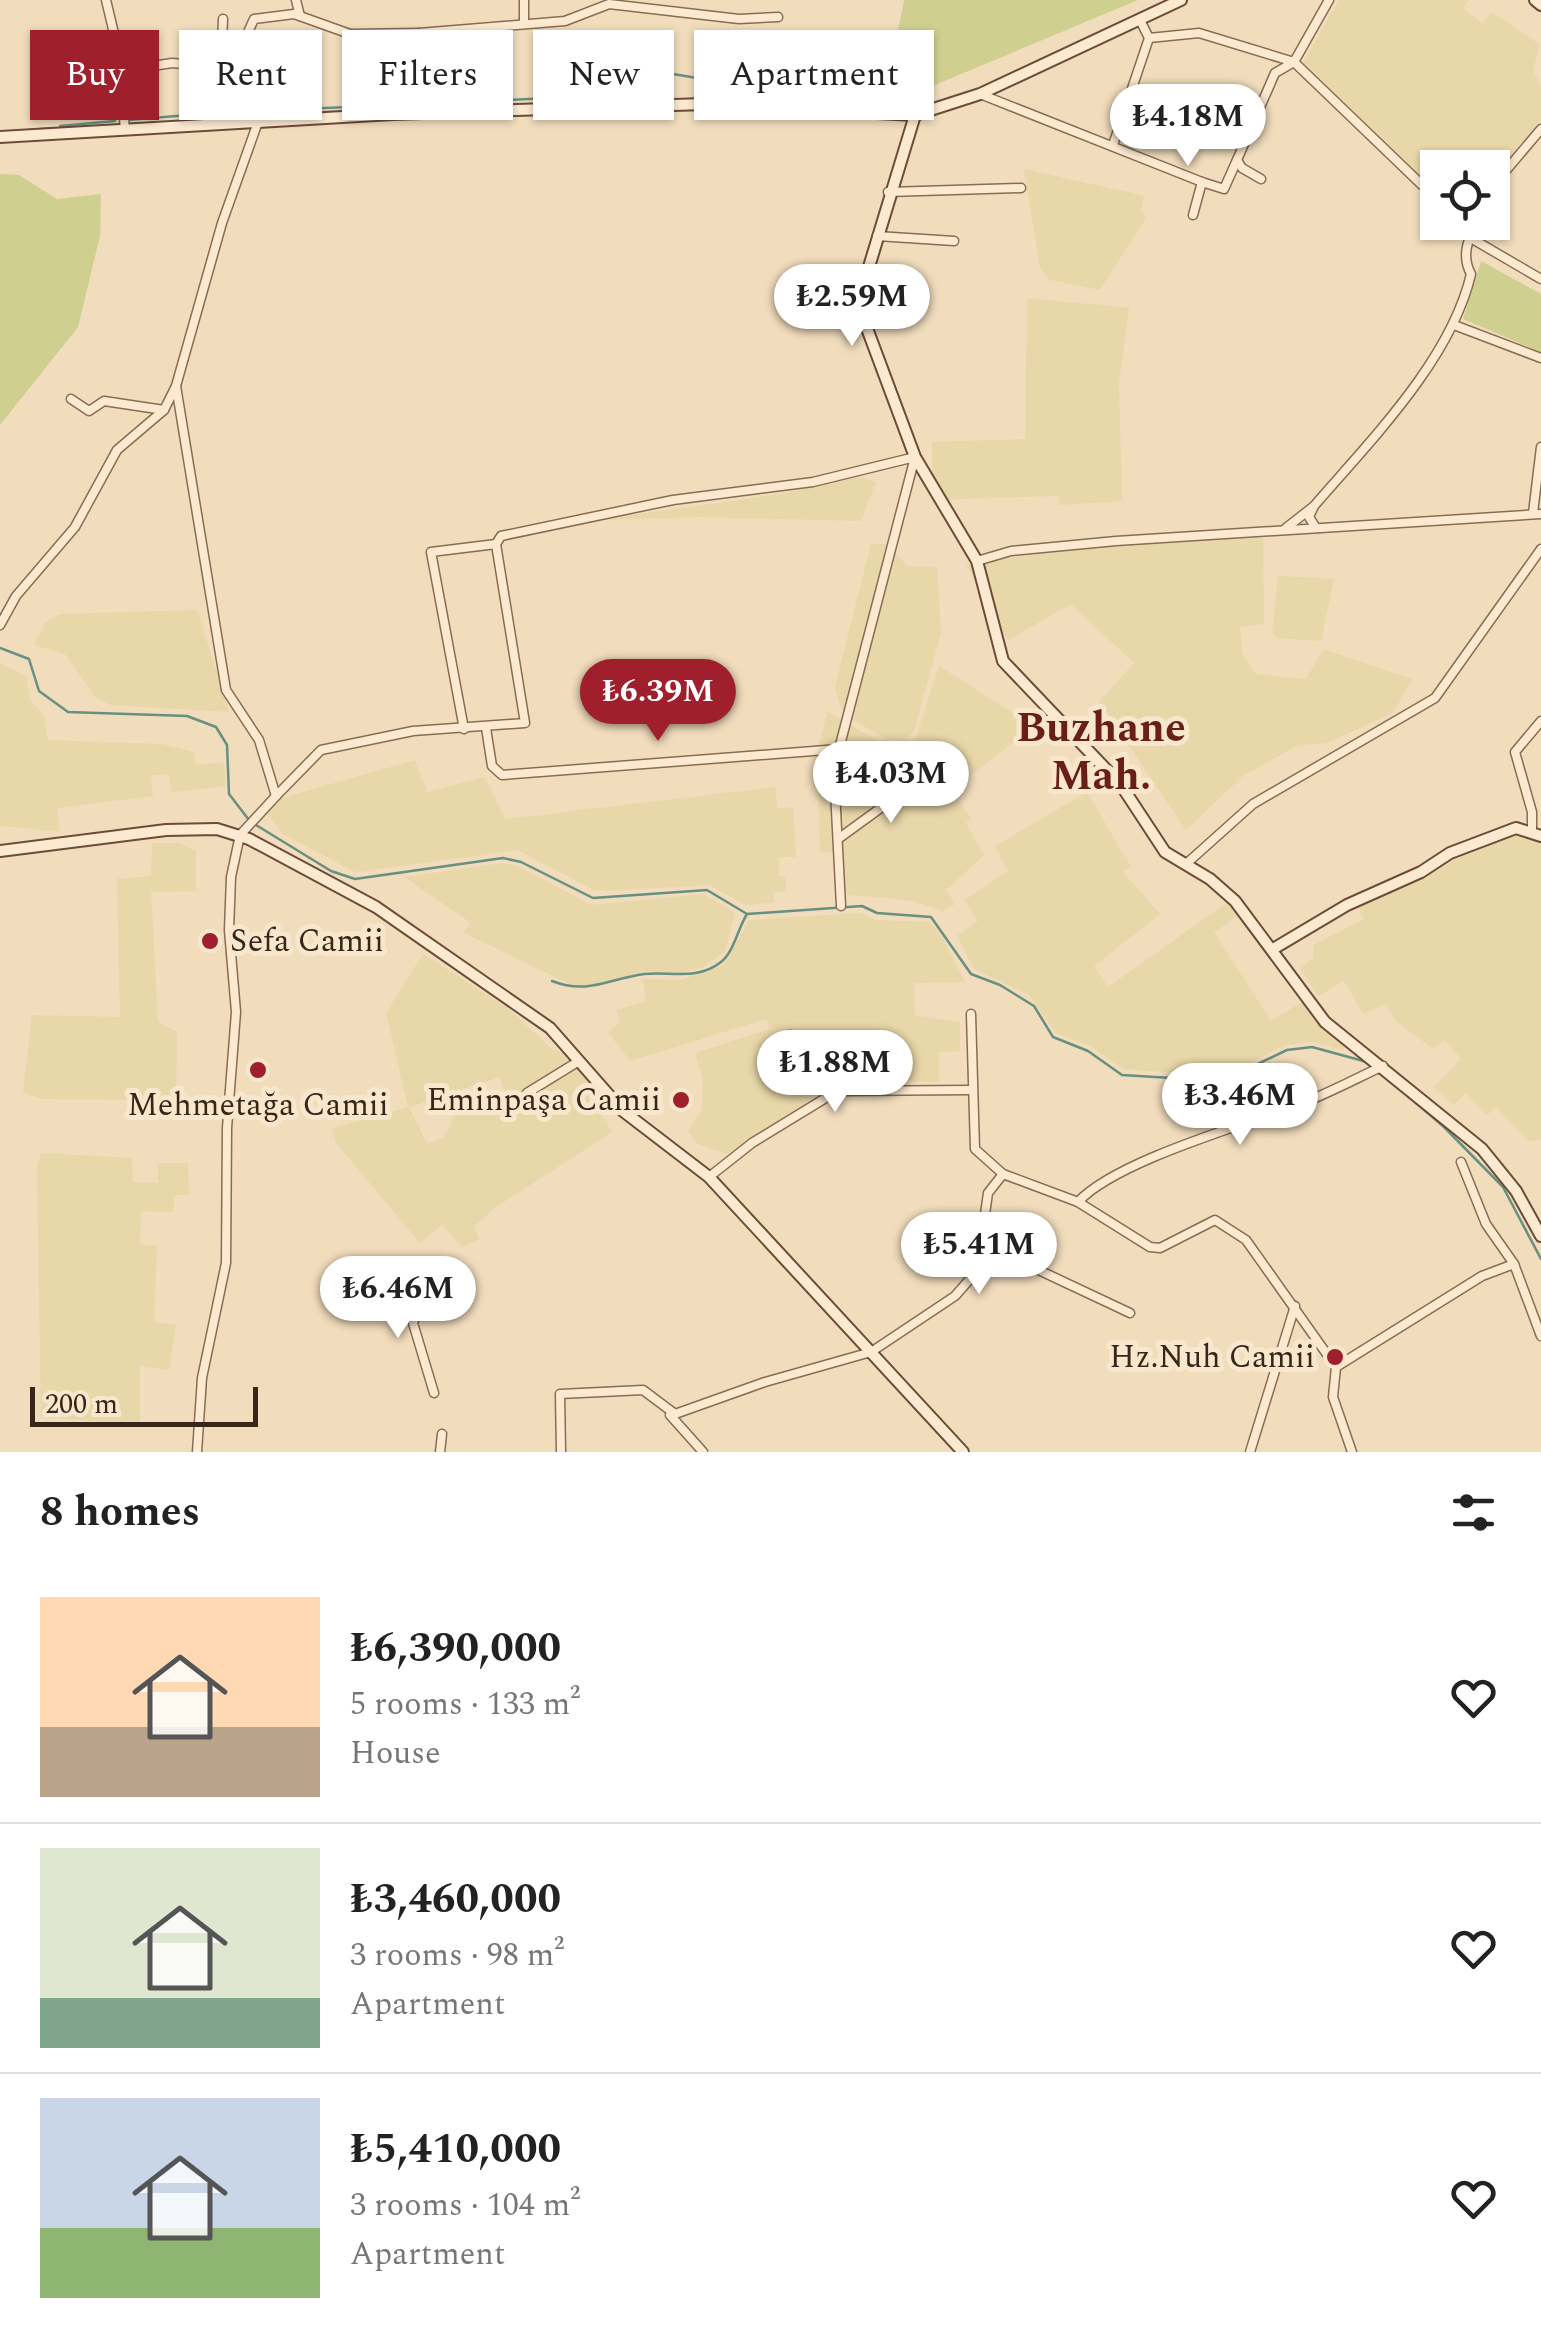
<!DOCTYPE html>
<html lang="en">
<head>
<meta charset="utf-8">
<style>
	:root { --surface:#fff; --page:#f6f6f6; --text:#222; --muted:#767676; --line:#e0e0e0; --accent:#9f1f2d }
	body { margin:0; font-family:Spectral,serif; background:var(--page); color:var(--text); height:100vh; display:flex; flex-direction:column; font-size:38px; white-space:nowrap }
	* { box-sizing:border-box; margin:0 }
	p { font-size:32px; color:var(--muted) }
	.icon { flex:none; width:55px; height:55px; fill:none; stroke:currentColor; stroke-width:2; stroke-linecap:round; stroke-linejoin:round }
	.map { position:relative; height:1452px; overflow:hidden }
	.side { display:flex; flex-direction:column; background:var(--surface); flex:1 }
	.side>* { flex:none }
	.hud { position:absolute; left:30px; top:30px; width:1000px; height:90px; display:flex; gap:20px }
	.tools { position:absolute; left:1420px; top:150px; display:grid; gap:20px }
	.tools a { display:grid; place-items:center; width:90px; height:90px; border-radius:0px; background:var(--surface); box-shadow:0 2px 8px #0004; font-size:50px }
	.scale { position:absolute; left:30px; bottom:25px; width:228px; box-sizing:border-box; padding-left:10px; border:5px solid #38261a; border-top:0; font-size:28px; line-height:35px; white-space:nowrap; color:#38261a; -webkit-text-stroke:8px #f8e7cc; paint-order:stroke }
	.price { position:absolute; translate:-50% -85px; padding:0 22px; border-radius:35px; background:#fff; color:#222; font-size:32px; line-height:65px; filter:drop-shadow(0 2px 5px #0008) }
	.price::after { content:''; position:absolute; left:50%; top:60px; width:30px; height:22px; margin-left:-15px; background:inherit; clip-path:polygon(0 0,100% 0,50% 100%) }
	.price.active { background:var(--accent); color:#fff }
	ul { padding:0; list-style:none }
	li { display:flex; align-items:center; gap:30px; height:250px; padding:0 40px }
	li+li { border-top:2px solid var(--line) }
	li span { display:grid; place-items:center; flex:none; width:280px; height:200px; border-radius:0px; color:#555 }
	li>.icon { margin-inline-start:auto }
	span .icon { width:120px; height:120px; fill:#fffc; stroke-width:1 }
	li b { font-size:42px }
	h2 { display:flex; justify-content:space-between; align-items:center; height:120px; padding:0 40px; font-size:42px }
	.tag { padding:0 35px; border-radius:0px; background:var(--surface); box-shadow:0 2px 8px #0004; font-size:35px; line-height:90px }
	.tag.active { background:var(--accent); color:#fff }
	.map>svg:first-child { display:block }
	.farmland { fill:#e8d7a9; fill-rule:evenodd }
	.green { fill:#cfd090 }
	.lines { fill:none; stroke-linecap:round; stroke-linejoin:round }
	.stream { stroke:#679082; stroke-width:2.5 }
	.street-casing { stroke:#8a6b54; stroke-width:11 }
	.secondary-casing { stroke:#6c4c38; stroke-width:14 }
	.street { stroke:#fcead0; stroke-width:8 }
	.secondary { stroke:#fcead0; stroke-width:10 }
	.poi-dot { fill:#9f1f2d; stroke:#f8e7cc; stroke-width:4 }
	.labels { text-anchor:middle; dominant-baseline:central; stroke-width:10; stroke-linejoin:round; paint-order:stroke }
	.poi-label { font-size:32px; fill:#38261a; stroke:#f8e7cc; text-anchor:end }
	.district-label { font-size:42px; font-weight:bold; fill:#691f16; stroke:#f8e7cc }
</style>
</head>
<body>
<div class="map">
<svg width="1541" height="1452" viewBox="0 0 1541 1452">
	<rect width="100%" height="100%" fill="#f1dcbc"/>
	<!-- farmland -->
	<g class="farmland">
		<path d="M1339,0h130l-6,8 19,15 10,-11 47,32 -6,28 8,13v35l-48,55 -1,-7h-54l-1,23 -134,-129z"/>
		<path d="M1024,169l120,27 -3,13 5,9 -46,72 -50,-10 -10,-12z"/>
		<path d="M1027,298l102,10 -10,76 3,117 -63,4 -1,-9 -126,4v-58l93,-3z"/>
		<path d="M859,477l17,5 -15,39 -161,-4 -102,3 188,-27z"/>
		<path d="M1263,535l1,89 -24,3 2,26 14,21 50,5 17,-30 89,30 -19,34 -64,29 -35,5 -51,29 -57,54 -87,-128 35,-39 -63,-59 -63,36 -42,-75 86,-15z"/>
		<path d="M871,544h16l20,22 30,1 4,66 -27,98 -13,10 -16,-3 -32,-18 -13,-14 -5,-19z"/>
		<path d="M1278,576l56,3 -13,62 -44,-3 -5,-6z"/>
		<path d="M197,610l32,102 -119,-7 -15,-8 -30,-43 -31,-9 11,-22 14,-9z"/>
		<path d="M0,663l26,13 4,24 14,15 4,25 114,4 32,8 1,13 29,-3 2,24 -54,6 -3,-18 -18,1 2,21 -96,12 2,23 -59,-5z"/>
		<path d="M939,666l95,60 -82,64 19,29 -5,4 18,32 -38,35 9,14 -12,7 -29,-10 -73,-7 2,-41 -23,-1 -3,-102 11,-38 84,49v-12z"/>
		<path d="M415,760l12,32 58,-15 20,42 270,-32 2,21 16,-1 3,50h-17v19l7,1v15h-12v10l-28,3 -37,-20 -114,6 -77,-41 -163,22 -74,-39 -20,-29z"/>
		<path d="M1087,792l44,75 -8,5 37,42 -66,52 14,21 120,-85 10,14 -24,16 57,89 33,-20 41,41 -1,8 -32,-8 -27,3 -63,31 -99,-7 -33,-23 -34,-13 -27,-38 -55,-26 -17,-33 21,-15 -13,-21 43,-29 -13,-25z"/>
		<path d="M1520,833l21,8v299l-12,1 -33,-34 -9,8 -22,-22 -11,12 -20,-18 27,-28 -16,-19 -12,9 -37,-28 -10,-17 -23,10 -19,-33 -26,15 -18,-27 13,-11 1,-13 50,-26 -6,-12 63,-28 47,-29z"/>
		<path d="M152,843h28l16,8v40l-45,1 7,130 19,10 -1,68 -134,-1 -19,-7 9,-77 88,2 -3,-138 34,-3z"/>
		<path d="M502,863l16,3 73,39 112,-11 32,18 -10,39 -21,16 -25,6 -36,-2 -46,14h-25l-108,-52 6,-11 -66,-45z"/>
		<path d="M860,913l16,7 53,2 14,16 22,44 -51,1 1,33 45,6v29l-21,1v30h-97l-1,-24 -31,3 16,25 -40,34 -59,34 -29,-10 -10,-13 14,-22 1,-29 -8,-27 75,-24 -4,-10 -136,42 -22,-29 12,-9 -3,-13 29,-9 -3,-22 38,1 43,-15 25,-45z"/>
		<path d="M423,954l86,55 44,41 13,4 35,41 -8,7 19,30 -116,75 -22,19 5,13 -17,8 -20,-22 -22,18 -84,-100 -4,-15 76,-21 -22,-94zM499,1077l11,30 -19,8 -6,-11 -27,6 -15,28 -16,6 -18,-37z"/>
		<path d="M41,1153l91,5 1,24 25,1v-20h30l1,32h-14l-2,17 -32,-1 -1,33 17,2 -3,76 22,3 -7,45 -29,-4v59l-99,-8 -4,-250z"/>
	</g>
	<!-- green -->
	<g class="green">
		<path d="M904,0h234l-208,87 -38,-25z"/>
		<path d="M0,174l19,1 38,24 44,-5 -1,42 -22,91 -78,98z"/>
		<path d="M1481,261l60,33v58l-78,-33z"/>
	</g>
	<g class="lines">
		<!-- stream -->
		<g class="stream">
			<path d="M466,102l182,-9 25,-19 36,6 19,-6 32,1 10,11 29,7"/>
			<path d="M224,112l230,-9"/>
			<path d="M128,120l85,-7"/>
			<path d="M60,126l55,-5"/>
			<path d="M9,132l43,-4"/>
			<path d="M0,648l29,11 10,32 29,21 119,4 29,11 11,18 2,49 20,26"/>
			<path d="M256,825l75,46 24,8 148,-21 18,4 72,36 114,-8 40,24 115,-8 15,7 54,4 40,57 29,11 34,21 19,31 35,14 34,24 100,6 65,-31 25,-3 55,15"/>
			<path d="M552,981c36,14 56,-2 92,-7 26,-3 53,7 77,-12 13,-10 17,-34 26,-48"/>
			<path d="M1381,1073l63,54 59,60 38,72"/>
		</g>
		<!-- street casing -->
		<g class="street-casing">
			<g id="street">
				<path d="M106,0l12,50 7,80"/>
				<path d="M296,0l4,16"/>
				<path d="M524,22v-22"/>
				<path d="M419,33l146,-12 44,-17 130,15 39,-2"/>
				<path d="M1149,38l50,-5 95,29 128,123"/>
				<path d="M120,71l52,-8 47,4 26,-28 9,-20 40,-5 56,20 69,-1 10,23 7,57"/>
				<path d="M980,94l222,88"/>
				<path d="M219,124l4,-105"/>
				<path d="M1113,145l36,-107 -9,-18"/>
				<path d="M1261,179l-19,-11 -5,-8 38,-87 19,-11 35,-62"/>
				<path d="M1492,187l49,-58"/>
				<path d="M888,192l133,-4"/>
				<path d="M1193,215l9,-33 22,7 13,-29"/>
				<path d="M877,236l77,5"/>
				<path d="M1469,237l72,42"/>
				<path d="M1454,325l87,33"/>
				<path d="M71,399l18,12 15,-10 60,9"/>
				<path d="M1314,506c56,-65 137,-146 157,-232 -10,-18 -3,-34 5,-52"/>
				<path d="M1533,513l8,-66"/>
				<path d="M1286,528l28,-22 -5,11 7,11"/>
				<path d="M977,561l34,-10 105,-10 425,-27"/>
				<path d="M0,625l16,-29 59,-69 42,-77 47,-40 12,-24"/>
				<path d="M486,728l6,38 10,9 337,-26"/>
				<path d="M464,729l-33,-177 65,-8 5,-8 172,-36 140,-18 102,-25 -76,292 -4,42 6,115"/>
				<path d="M276,796l45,-46 92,-19 112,-8 -29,-179"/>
				<path d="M1532,833v-21l-17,-60 26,-31"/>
				<path d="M838,839l88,-64"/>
				<path d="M1186,864l67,-60 182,-106 106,-149"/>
				<path d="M971,1014l4,135 28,25 75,28 72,45 10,1 55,-28 31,20 90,127 146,-91 32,-12 27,72"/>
				<path d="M790,1035l47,56"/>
				<path d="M527,1093l52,-32"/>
				<path d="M1461,1162l25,62 28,40"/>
				<path d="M709,1177l43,-34 85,-52 134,-1"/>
				<path d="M1078,1202c39,-42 170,-78 227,-100 26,-10 52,-24 78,-36"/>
				<path d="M979,1257l51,9 100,47"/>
				<path d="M419,1285l1,20 -7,18 21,70"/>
				<path d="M1336,1367l-3,30 19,55"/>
				<path d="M670,1415l33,37"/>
				<path d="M197,1452l5,-74 24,-115 1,-135 9,-116 -7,-82 2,-53 9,-42 36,-39 -17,-56 -33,-50 -50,-304 46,-163 36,-101"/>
				<path d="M440,1452l2,-18"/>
				<path d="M561,1452l-1,-58 83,-4 32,24 90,-32 106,-30 84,-56 22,-25 11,-78 15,-19"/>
				<path d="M1250,1452l45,-146"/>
			</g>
		</g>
		<!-- secondary casing -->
		<g class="secondary-casing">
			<g id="secondary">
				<path d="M1535,0l6,5"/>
				<path d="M915,115l-50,165v43l50,134 62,104 26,100 118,124 44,67 45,27 25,22 90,121 157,127 34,42 25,45"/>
				<path d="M0,137l393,-23 312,-10 210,11 65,-21 201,-94"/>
				<path d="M0,851l166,-21 51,-1 32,10 127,68 174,121 73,83 86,66 254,275"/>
				<path d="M1273,949l74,-44 74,-33 29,-19 66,-25 25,8"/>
			</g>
		</g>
		<!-- street -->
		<use href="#street" class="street"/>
		<!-- secondary -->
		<use href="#secondary" class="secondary"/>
	</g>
	<!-- markers -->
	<g class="poi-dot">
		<circle cx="210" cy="941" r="10"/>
		<circle cx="258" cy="1070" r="10"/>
		<circle cx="681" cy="1100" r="10"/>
		<circle cx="1335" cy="1357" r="10"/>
	</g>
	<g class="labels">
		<!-- poi labels -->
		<g class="poi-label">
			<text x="230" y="941" text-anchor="start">Sefa Camii</text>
			<text x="661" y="1100">Eminpaşa Camii</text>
			<text x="258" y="1105" text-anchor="middle">Mehmetağa Camii</text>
			<text x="1315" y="1357">Hz.Nuh Camii</text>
		</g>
		<!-- district labels -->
		<g class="district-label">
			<text x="1101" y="728">Buzhane<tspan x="1101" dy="48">Mah.</tspan></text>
		</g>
	</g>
</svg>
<div class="tools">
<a><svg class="icon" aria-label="locate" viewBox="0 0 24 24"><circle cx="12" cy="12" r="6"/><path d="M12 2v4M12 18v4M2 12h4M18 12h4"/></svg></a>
</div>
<div class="scale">200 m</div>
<b class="price" style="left:1188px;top:169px">₺4.18M</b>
<b class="price" style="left:852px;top:349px">₺2.59M</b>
<b class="price active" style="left:658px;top:744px">₺6.39M</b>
<b class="price" style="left:891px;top:826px">₺4.03M</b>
<b class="price" style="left:835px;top:1115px">₺1.88M</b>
<b class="price" style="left:1240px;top:1148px">₺3.46M</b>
<b class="price" style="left:979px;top:1297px">₺5.41M</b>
<b class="price" style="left:398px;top:1341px">₺6.46M</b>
<div class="hud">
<a class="tag active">Buy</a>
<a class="tag">Rent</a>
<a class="tag">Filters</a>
<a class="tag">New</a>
<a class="tag">Apartment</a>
</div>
</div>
<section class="side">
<h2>8 homes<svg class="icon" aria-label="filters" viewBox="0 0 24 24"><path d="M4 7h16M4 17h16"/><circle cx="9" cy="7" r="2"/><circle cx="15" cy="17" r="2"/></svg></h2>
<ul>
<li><span style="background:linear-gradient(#ffd9b3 65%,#b9a48a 0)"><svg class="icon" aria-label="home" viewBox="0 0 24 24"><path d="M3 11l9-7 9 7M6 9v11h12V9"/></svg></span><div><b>₺6,390,000</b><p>5 rooms · 133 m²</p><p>House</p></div><svg class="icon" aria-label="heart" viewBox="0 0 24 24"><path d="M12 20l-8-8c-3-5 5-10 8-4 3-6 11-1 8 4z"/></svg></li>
<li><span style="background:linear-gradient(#dfe7d0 75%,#7fa58c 0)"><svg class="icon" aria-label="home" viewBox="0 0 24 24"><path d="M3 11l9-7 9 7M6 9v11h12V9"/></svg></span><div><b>₺3,460,000</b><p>3 rooms · 98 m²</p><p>Apartment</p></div><svg class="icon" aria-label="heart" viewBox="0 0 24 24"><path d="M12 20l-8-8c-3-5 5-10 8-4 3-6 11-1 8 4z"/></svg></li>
<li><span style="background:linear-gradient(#c9d6e8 65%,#8fb573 0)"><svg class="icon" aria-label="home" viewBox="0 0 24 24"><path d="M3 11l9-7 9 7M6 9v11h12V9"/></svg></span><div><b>₺5,410,000</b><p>3 rooms · 104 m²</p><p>Apartment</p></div><svg class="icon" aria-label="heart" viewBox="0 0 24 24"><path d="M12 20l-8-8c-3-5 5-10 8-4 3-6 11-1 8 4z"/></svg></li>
</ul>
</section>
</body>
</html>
